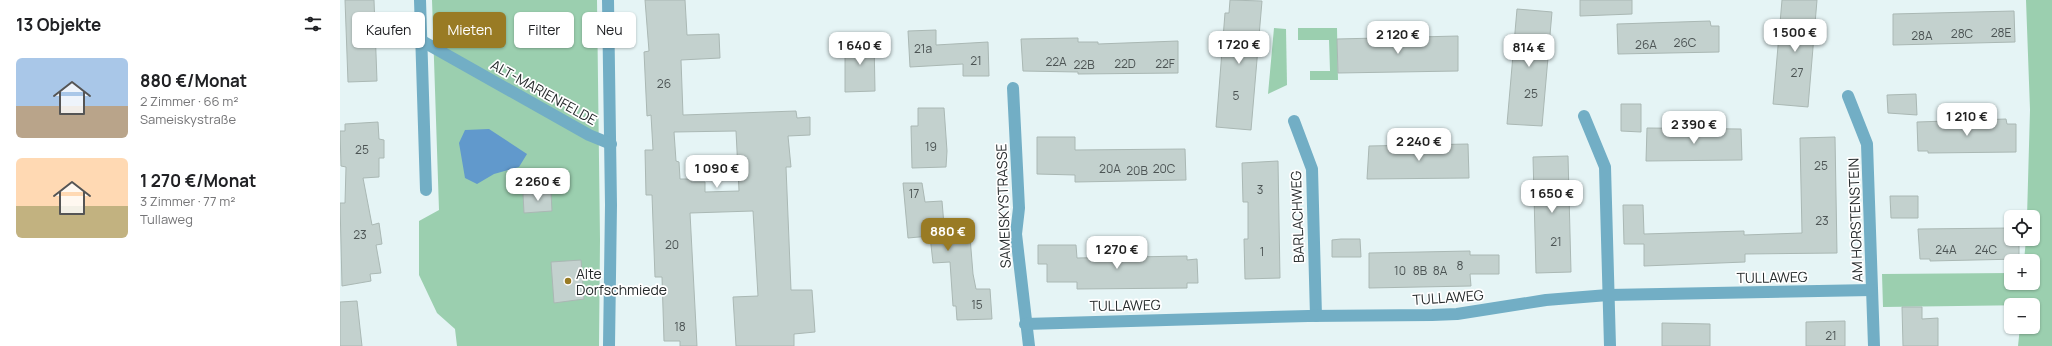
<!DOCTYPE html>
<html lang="de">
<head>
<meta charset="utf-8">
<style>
	:root { --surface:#fff; --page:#f2f2f2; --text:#202124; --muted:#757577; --accent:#997b24 }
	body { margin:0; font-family:Manrope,sans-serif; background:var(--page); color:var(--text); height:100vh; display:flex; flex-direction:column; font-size:15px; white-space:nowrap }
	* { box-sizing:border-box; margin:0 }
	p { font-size:13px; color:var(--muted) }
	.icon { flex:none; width:22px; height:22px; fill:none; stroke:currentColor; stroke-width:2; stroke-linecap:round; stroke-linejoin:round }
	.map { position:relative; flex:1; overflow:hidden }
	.side { display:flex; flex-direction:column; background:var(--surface); width:340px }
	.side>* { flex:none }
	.banner { position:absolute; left:12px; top:12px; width:380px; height:36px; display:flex; gap:8px }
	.controls { position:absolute; left:1664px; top:210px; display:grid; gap:8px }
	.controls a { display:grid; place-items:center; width:36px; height:36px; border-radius:6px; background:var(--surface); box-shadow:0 1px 3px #0004; font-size:20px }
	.price { position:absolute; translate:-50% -34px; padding:0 9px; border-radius:8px; background:#fff; color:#222; font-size:13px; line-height:26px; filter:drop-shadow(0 1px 2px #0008) }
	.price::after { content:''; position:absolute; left:50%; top:24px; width:12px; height:9px; margin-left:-6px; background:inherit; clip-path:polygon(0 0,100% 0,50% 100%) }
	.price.selected { background:var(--accent); color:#fff }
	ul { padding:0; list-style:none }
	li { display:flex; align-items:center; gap:12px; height:100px; padding:0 16px }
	li span { display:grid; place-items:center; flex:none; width:112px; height:80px; border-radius:6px; color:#555 }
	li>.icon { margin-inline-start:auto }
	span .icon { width:48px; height:48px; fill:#fffc; stroke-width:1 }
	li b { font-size:17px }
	h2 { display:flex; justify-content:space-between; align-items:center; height:48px; padding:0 16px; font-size:17px }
	.pill { padding:0 14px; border-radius:6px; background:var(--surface); box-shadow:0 1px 3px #0004; font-size:14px; line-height:36px }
	.pill.selected { background:var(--accent); color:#fff }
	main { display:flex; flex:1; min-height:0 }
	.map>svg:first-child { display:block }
	.green { fill:#9bcfaf }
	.water { fill:#6199cc }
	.building { fill:#c3d1ce; stroke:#aab8b4; fill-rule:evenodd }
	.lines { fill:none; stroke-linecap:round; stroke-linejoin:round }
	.minor { stroke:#72aec5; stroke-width:12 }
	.poi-dot { fill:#997b24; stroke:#fff; stroke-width:1.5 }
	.labels { text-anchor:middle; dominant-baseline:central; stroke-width:3.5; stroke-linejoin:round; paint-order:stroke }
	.number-label { font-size:12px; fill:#4c5454 }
	.street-label { font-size:14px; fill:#252a2b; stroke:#fff }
	.poi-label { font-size:14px; fill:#252a2b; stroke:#fff; text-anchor:start }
</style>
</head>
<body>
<main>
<section class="side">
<h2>13 Objekte<svg class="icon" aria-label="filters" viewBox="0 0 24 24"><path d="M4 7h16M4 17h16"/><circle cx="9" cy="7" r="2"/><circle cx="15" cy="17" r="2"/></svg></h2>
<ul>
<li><span style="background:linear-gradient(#a9c7e8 60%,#b9a48a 0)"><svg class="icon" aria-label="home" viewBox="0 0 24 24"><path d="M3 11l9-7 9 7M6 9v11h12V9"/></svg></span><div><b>880 €/Monat</b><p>2 Zimmer · 66 m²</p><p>Sameiskystraße</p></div></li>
<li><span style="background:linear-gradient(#ffd9b3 60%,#c2b280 0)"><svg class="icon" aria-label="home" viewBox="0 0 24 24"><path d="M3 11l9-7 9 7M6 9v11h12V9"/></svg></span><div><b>1 270 €/Monat</b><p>3 Zimmer · 77 m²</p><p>Tullaweg</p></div></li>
</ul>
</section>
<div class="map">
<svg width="1712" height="346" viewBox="0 0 1712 346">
	<rect width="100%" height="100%" fill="#e5f4f5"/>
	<!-- green -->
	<g class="green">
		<path d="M92,0h165l3,240 -1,106h-142l-2,-17 -18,-16 -18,-38v-54l20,-11z"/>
		<path d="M1686,0h26v346h-34l2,-19h13v-22l-150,2 -1,-33 129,-1v10h22v-22h-9l2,-22h7v-22h-6l3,-107z"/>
		<path d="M934,28l12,1 1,56 -19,9z"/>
		<path d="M958,28h39l1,52h-28v-9h20l-1,-31h-31z"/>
	</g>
	<!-- water -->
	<path class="water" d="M149,129l38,25 -8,13 -25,7 -17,10 -12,-6 -6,-35 6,-13z"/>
	<!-- building -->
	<g class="building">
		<path d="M5,0h29l3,81 -29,1z"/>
		<path d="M305,0h40l2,35 32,-1 1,24 -39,2 2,55 113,-4 1,7 13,-1v18l-22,1 3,31h-5l5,123h21l3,42 -21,2v12h-58l-3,-49 25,-1 -5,-85 -63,2 7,133h-17v-5h-16l-2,-64h-7l-3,-82h-6l-1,-45h8l-2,-35 -4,1 -3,-64 5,-1zM396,131l3,60 -34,1v-10h-14v-3h-11l-1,-17 -3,-1 -2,-29z"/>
		<path d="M890,0l32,1 -11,129 -35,-3 9,-114h4z"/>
		<path d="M1240,0h52v14l-52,2z"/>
		<path d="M1442,0h35l-9,107 -35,-3z"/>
		<path d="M1177,9l35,3 -10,114 -35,-2z"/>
		<path d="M1674,11l1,31 -122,3v-31z"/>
		<path d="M1370,21l1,5h8v26l-101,2 -1,-30z"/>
		<path d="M596,30v15l52,-3 1,34h-26v-12l-53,3 -2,-36z"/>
		<path d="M1118,36v35l-120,2 -1,-34z"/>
		<path d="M738,38v4h20v2l80,-3v32l-100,1v-2l-55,-1 -2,-32z"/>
		<path d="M534,40l1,51 -30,1v-51z"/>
		<path d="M1576,94l1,21 -29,-2 -1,-18z"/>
		<path d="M1281,104h20v28l-20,-1z"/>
		<path d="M578,108h26l3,43 -1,16 -34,1 -1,-42h7z"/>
		<path d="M1666,119l1,5h9v28l-88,1v-2h-10l-1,-29z"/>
		<path d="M38,122l1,17 5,1v18h-5v19l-16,1 9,47 7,-2 3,21 -6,1 5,28 -11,1 1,7 -29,5 -2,-83h5l1,-36 -5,-1 -1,-35h5v-7z"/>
		<path d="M1307,128l94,1 1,31 -96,1z"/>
		<path d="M697,137h38v13l110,-1 1,31 -111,2v-7l-38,-1z"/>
		<path d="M1495,137l2,116 -92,1v8l-101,4v-22h-20l-1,-39h20l1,29 100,-3v4l58,-2 -2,-95z"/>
		<path d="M1128,144l1,34 -102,1 2,-33z"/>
		<path d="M1228,156l3,116 -35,1 -3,-116z"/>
		<path d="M938,161l2,117 -35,1 -1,-40h4v-37h-5l-1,-39z"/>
		<path d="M563,183h19l3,19 17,-1 2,24 25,-1 4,50 3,15h14l2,30 -35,1 -1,-14h-3l-3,-44 -17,1 -3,-27 -22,2z"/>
		<path d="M211,192l1,19 -28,2 -1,-19z"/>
		<path d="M1550,196h28v22h-27z"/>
		<path d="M1671,228v11h8v20l-89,2v-2h-10l-2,-30z"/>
		<path d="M1001,239h19l1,18h-29v-17z"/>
		<path d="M698,245h38l1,13 110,-2v4l10,-1 1,24h-11v5l-110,1v-7h-30v-18h-9z"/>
		<path d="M1130,251v4h29v19h-29l1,12 -102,2v-35z"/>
		<path d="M241,260l3,39 -30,4 -3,-41z"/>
		<path d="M17,301l5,45h-22v-44z"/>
		<path d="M1562,307h20v12l16,-1v28h-35z"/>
		<path d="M1505,321v25h-39v-24z"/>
		<path d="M1322,323l48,1v22h-48z"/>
	</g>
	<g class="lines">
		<!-- minor -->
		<g class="minor">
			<path d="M80,0l6,190"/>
			<path d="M268,0l3,205 -2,141"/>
			<path d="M82,41l167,94 22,9"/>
			<path d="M673,88l6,120 -3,26 13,112"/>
			<path d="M1508,96l19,48 7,202"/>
			<path d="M1244,116l21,51 5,179"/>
			<path d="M954,121l18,48 4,147"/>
			<path d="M685,324l283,-8 124,-1 25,-1 89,-14 62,-5 264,-5"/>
		</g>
	</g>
	<!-- markers -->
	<circle class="poi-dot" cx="228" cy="281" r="4"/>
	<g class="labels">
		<!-- number labels -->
		<g class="number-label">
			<text x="1661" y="32">28E</text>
			<text x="1622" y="33">28C</text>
			<text x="1582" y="35">28A</text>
			<text x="1345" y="42">26C</text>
			<text x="1306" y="44">26A</text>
			<text x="583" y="48">21a</text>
			<text x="636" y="60">21</text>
			<text x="716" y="61">22A</text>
			<text x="785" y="63">22D</text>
			<text x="825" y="63">22F</text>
			<text x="744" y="64">22B</text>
			<text x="1457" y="72">27</text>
			<text x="324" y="83">26</text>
			<text x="1191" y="93">25</text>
			<text x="896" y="95">5</text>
			<text x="591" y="146">19</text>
			<text x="22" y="149">25</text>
			<text x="1481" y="165">25</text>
			<text x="770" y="168">20A</text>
			<text x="824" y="168">20C</text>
			<text x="797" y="170">20B</text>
			<text x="920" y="189">3</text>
			<text x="574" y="193">17</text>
			<text x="1482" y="220">23</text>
			<text x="20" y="234">23</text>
			<text x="1216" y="241">21</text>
			<text x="332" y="244">20</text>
			<text x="1606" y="249">24A</text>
			<text x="1646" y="249">24C</text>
			<text x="922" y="251">1</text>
			<text x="1120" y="265">8</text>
			<text x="1060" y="270">10</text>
			<text x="1080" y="270">8B</text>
			<text x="1100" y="270">8A</text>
			<text x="637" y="304">15</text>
			<text x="340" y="326">18</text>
			<text x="1491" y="335">21</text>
		</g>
		<!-- street labels -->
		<g class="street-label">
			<text transform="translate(204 92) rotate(29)">ALT-MARIENFELDE</text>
			<text transform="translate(663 206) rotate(-92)">SAMEISKYSTRASSE</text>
			<text transform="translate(957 217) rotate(-92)">BARLACHWEG</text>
			<text transform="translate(1515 220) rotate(-92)">AM HORSTENSTEIN</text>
			<text transform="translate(1432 277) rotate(-1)">TULLAWEG</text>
			<text transform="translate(1108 297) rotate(-4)">TULLAWEG</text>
			<text transform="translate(785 305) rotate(-1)">TULLAWEG</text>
		</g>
		<!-- poi labels -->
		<g class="poi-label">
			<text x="236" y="273">Alte<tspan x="236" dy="16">Dorfschmiede</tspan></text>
		</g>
	</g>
</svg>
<div class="controls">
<a><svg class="icon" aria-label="locate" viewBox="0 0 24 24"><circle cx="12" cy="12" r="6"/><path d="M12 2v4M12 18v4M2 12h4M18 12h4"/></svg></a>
<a>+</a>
<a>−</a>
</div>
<b class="price" style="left:1455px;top:53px">1 500 €</b>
<b class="price" style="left:1058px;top:55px">2 120 €</b>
<b class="price" style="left:899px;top:65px">1 720 €</b>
<b class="price" style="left:520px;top:66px">1 640 €</b>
<b class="price" style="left:1189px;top:68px">814 €</b>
<b class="price" style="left:1627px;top:137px">1 210 €</b>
<b class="price" style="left:1354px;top:145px">2 390 €</b>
<b class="price" style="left:1079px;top:162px">2 240 €</b>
<b class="price" style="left:377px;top:189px">1 090 €</b>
<b class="price" style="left:198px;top:202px">2 260 €</b>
<b class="price" style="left:1212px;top:214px">1 650 €</b>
<b class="price selected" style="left:608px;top:252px">880 €</b>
<b class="price" style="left:777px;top:270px">1 270 €</b>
<div class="banner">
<a class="pill">Kaufen</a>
<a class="pill selected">Mieten</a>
<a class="pill">Filter</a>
<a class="pill">Neu</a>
</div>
</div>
</main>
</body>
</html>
